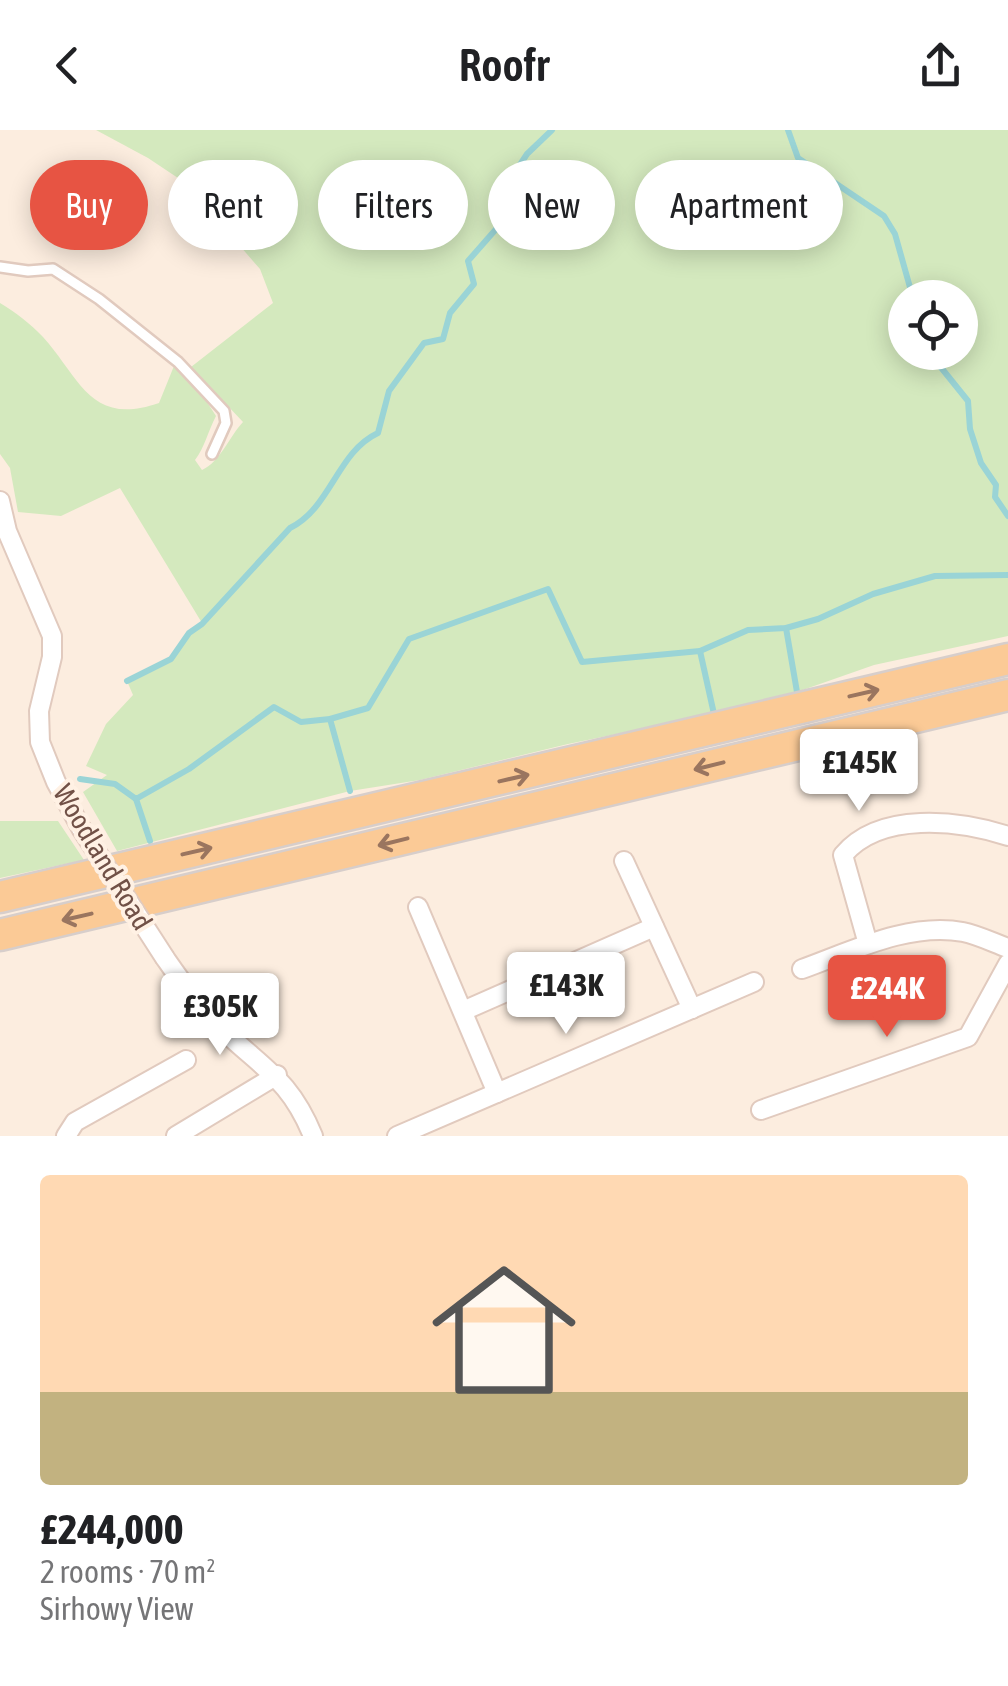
<!DOCTYPE html>
<html lang="en">
<head>
<meta charset="utf-8">
<style>
	:root { --surface:#fff; --page:#f6f6f6; --text:#202124; --muted:#757577; --accent:#e75443 }
	body { margin:0; font-family:"Asap Condensed",sans-serif; background:var(--page); color:var(--text); height:100vh; display:flex; flex-direction:column; font-size:38px; white-space:nowrap }
	* { box-sizing:border-box; margin:0 }
	p { font-size:32px; color:var(--muted) }
	.icon { flex:none; width:55px; height:55px; fill:none; stroke:currentColor; stroke-width:2; stroke-linecap:round; stroke-linejoin:round }
	.map { position:relative; height:1006px; overflow:hidden }
	.sheet { display:flex; flex-direction:column; background:var(--surface); flex:1 }
	.sheet>* { flex:none }
	.hud { position:absolute; left:30px; top:30px; width:950px; height:90px; display:flex; gap:20px }
	.controls { position:absolute; left:888px; top:150px; display:grid; gap:20px }
	.controls a { display:grid; place-items:center; width:90px; height:90px; border-radius:50%; background:var(--surface); box-shadow:0 5px 25px #0003; font-size:50px }
	.price { position:absolute; translate:-50% -85px; padding:0 22px; border-radius:10px; background:#fff; color:#222; font-size:32px; line-height:65px; filter:drop-shadow(0 2px 5px #0008) }
	.price::after { content:''; position:absolute; left:50%; top:60px; width:30px; height:22px; margin-left:-15px; background:inherit; clip-path:polygon(0 0,100% 0,50% 100%) }
	.price.on { background:var(--accent); color:#fff }
	ul { padding:0; list-style:none }
	li { display:grid; align-content:center; gap:20px; height:530px; padding:0 40px }
	li span { display:grid; place-items:center; height:310px; border-radius:10px; color:#555 }
	li>.icon { margin-inline-start:auto }
	span .icon { width:180px; height:180px; fill:#fffc; stroke-width:1 }
	li b { font-size:42px }
	.tag { padding:0 35px; border-radius:45px; background:var(--surface); box-shadow:0 5px 25px #0003; font-size:35px; line-height:90px }
	.tag.on { background:var(--accent); color:#fff }
	header { display:flex; justify-content:space-between; align-items:center; height:130px; padding:0 40px; background:var(--surface); font-size:45px; font-weight:600 }
	.map>svg:first-child { display:block }
	.green { fill:#d4e9be; fill-rule:evenodd }
	.lines { fill:none; stroke-linecap:round; stroke-linejoin:round }
	.stream { stroke:#9ad4d6; stroke-width:6 }
	.service-casing { stroke:#e1cabe; stroke-width:14 }
	.minor-casing { stroke:#e1cabe; stroke-width:22 }
	.primary-casing { stroke:#d7cecb; stroke-width:35 }
	.service { stroke:#fff; stroke-width:9 }
	.minor { stroke:#fff; stroke-width:18 }
	.primary { stroke:#fbca96; stroke-width:30 }
	.minor-bridge-casing { stroke:#e1cabe; stroke-width:22; stroke-linecap:butt }
	.minor-bridge { stroke:#fff; stroke-width:18 }
	.oneway { stroke:#9a755f }
	.labels { text-anchor:middle; dominant-baseline:central; stroke-width:8; stroke-linejoin:round; paint-order:stroke }
	.street-label { font-size:28px; fill:#715147; stroke:#fff1e4 }
</style>
</head>
<body>
<header><svg class="icon" aria-label="back" viewBox="0 0 24 24"><path d="M15 5l-7 7 7 7"/></svg>Roofr<svg class="icon" aria-label="share" viewBox="0 0 24 24"><path d="M12 15V3M7 8l5-5 5 5M5 13v7h14v-7"/></svg></header>
<div class="map">
<svg width="1008" height="1006" viewBox="0 0 1008 1006">
	<rect width="100%" height="100%" fill="#fceddf"/>
	<!-- green -->
	<g class="green">
		<path d="M96,0h912v506l-134,29 -77,27 -83,22 -146,30 -148,36 -70,11 -233,60 -34,-59 24,-17 -21,-9 20,-42 27,-29 -6,-14 44,-22 18,-26 13,-10 -82,-135 -59,28 -43,-4 -8,-44 -10,-14v-151c15,9 31,21 43,34 37,41 47,90 116,66l15,-37 18,13 24,37c-8,15 -11,31 -21,44l7,10c18,-8 27,-33 41,-48l-52,-55 82,-64 -13,-34 -76,-87 -36,-24zM905,168h55v54h-55z"/>
		<path d="M0,691h58l26,39 -84,18z"/>
	</g>
	<g class="lines">
		<!-- stream -->
		<g class="stream">
			<path d="M788,0l10,28 86,58 11,18 18,64"/>
			<path d="M922,222l7,14 10,-1 29,36 2,28 11,34 15,22 -1,12 13,19"/>
			<path d="M786,498l11,64"/>
			<path d="M700,521l14,63"/>
			<path d="M127,551l44,-22 18,-26 13,-9 88,-96c41,-20 47,-76 88,-95l11,-42 35,-48 19,-4 7,-26 24,-29 -6,-23 29,-33 -4,-22 34,-52 25,-24"/>
			<path d="M330,589l20,72"/>
			<path d="M80,649l35,5 21,15 53,-30 85,-62 27,15 29,-3 38,-11 41,-69 139,-50 34,73 118,-11 48,-21 38,-2 32,-9 55,-25 62,-18 73,-1"/>
			<path d="M136,669l14,42"/>
		</g>
		<!-- service casing -->
		<g class="service-casing">
			<path id="service" d="M0,137l28,4 25,-2 46,30 79,63 46,49 2,12 -14,31"/>
		</g>
		<!-- minor casing -->
		<g class="minor-casing">
			<g id="minor">
				<path d="M0,371l7,30 45,105v21l-13,54 1,31 16,40 25,46"/>
				<path d="M624,731l68,148"/>
				<path d="M418,777l79,186"/>
				<path d="M868,814l-25,-89c37,-44 115,-35 165,-19"/>
				<path d="M165,828c18,26 36,51 59,73 41,39 66,49 89,105"/>
				<path d="M802,839c50,-18 107,-47 161,-37 15,3 31,11 45,16"/>
				<path d="M463,881l191,-84"/>
				<path d="M761,980l207,-73 40,-73"/>
				<path d="M66,1006l9,-14 111,-62"/>
				<path d="M176,1006l101,-61"/>
				<path d="M397,1006l357,-154"/>
			</g>
		</g>
		<!-- primary casing -->
		<g class="primary-casing">
			<g id="primary">
				<path d="M0,767l1008,-238"/>
				<path d="M0,805l1008,-240"/>
			</g>
		</g>
		<!-- service -->
		<use href="#service" class="service"/>
		<!-- minor -->
		<use href="#minor" class="minor"/>
		<!-- primary -->
		<use href="#primary" class="primary"/>
		<!-- minor-bridge casing -->
		<g class="minor-bridge-casing">
			<path id="minor-bridge" d="M81,698l84,130"/>
		</g>
		<!-- minor-bridge -->
		<use href="#minor-bridge" class="minor-bridge"/>
	</g>
	<!-- one-way arrows -->
	<defs><path id="oneway-shaft" d="M-6 0H5M1.5-3L5.5 0L1.5 3" fill="none" stroke-width="1.6" stroke-linecap="round" stroke-linejoin="round" transform="scale(2.5)"/></defs>
	<g class="oneway">
		<use href="#oneway-shaft" transform="translate(864 563) rotate(-13)"/>
		<use href="#oneway-shaft" transform="translate(709 636) rotate(166)"/>
		<use href="#oneway-shaft" transform="translate(514 648) rotate(-13)"/>
		<use href="#oneway-shaft" transform="translate(393 712) rotate(166)"/>
		<use href="#oneway-shaft" transform="translate(197 721) rotate(-13)"/>
		<use href="#oneway-shaft" transform="translate(77 787) rotate(167)"/>
	</g>
	<g class="labels">
		<!-- street labels -->
		<g class="street-label">
			<text transform="translate(103 727) rotate(59)">Woodland Road</text>
		</g>
	</g>
</svg>
<div class="controls">
<a><svg class="icon" aria-label="locate" viewBox="0 0 24 24"><circle cx="12" cy="12" r="6"/><path d="M12 2v4M12 18v4M2 12h4M18 12h4"/></svg></a>
</div>
<b class="price" style="left:859px;top:684px">£145K</b>
<b class="price" style="left:566px;top:907px">£143K</b>
<b class="price on" style="left:887px;top:910px">£244K</b>
<b class="price" style="left:220px;top:928px">£305K</b>
<div class="hud">
<a class="tag on">Buy</a>
<a class="tag">Rent</a>
<a class="tag">Filters</a>
<a class="tag">New</a>
<a class="tag">Apartment</a>
</div>
</div>
<section class="sheet">
<ul>
<li><span style="background:linear-gradient(#ffd9b3 70%,#c2b280 0)"><svg class="icon" aria-label="home" viewBox="0 0 24 24"><path d="M3 11l9-7 9 7M6 9v11h12V9"/></svg></span><div><b>£244,000</b><p>2 rooms · 70 m²</p><p>Sirhowy View</p></div></li>
</ul>
</section>
</body>
</html>
